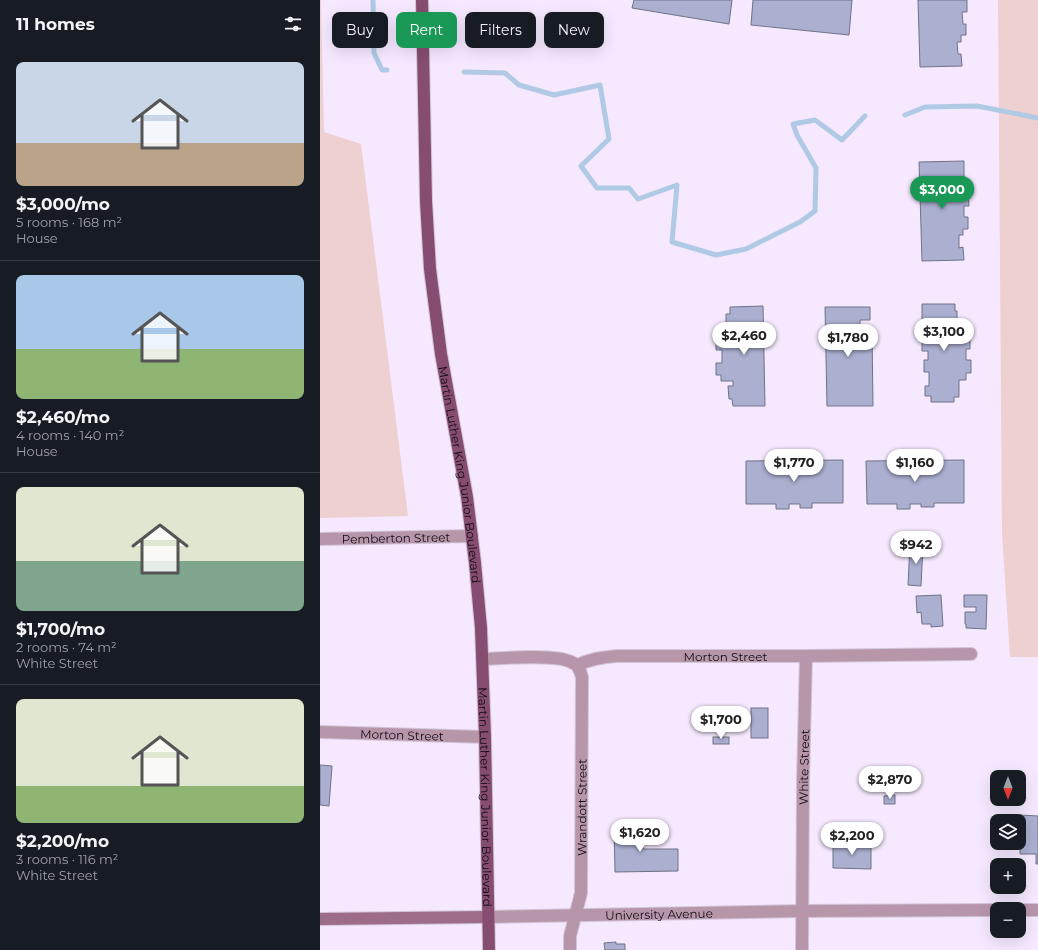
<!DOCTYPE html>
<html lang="en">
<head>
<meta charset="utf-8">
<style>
	:root { --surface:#171b24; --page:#242831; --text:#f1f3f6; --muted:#9ea1a6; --line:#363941; --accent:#1a9856 }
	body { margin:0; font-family:Montserrat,sans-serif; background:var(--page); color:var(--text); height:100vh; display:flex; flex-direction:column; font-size:15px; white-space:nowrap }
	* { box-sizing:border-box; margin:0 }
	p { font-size:13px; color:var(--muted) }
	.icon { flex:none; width:22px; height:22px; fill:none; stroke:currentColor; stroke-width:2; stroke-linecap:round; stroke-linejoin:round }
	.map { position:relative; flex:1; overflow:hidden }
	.side { display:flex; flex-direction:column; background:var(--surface); width:320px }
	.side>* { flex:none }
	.hud { position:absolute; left:12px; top:12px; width:380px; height:36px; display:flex; gap:8px }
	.needle { width:26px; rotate:180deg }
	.fabs { position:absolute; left:670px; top:770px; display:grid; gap:8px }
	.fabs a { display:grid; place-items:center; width:36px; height:36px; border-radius:8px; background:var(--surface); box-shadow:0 4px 16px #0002; font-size:20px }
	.price { position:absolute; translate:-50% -34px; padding:0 9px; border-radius:14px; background:#fff; color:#222; font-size:13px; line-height:26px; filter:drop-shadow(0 1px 2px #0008) }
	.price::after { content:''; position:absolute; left:50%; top:24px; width:12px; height:9px; margin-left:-6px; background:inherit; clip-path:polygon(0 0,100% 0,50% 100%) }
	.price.selected { background:var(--accent); color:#fff }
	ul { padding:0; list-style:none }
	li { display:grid; align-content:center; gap:8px; height:212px; padding:0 16px }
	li+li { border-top:1px solid var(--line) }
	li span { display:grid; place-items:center; height:124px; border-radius:8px; color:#555 }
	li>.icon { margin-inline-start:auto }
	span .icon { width:72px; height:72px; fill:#fffc; stroke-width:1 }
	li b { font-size:17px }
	h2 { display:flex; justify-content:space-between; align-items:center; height:48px; padding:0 16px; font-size:17px }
	.chip { padding:0 14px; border-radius:8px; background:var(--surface); box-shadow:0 4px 16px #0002; font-size:14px; line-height:36px }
	.chip.selected { background:var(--accent); color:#fff }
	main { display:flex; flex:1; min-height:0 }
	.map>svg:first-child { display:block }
	.green { fill:#eed0d1 }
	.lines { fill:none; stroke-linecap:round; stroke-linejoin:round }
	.stream { stroke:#b0cae5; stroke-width:5 }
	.building { fill:#abafd0; stroke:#707288 }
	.street-casing { stroke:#d1c5da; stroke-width:14 }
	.secondary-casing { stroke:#d1c5da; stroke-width:14 }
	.primary-casing { stroke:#d1c5da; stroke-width:14 }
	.street { stroke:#b896aa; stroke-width:12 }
	.secondary { stroke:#9c6c88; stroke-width:12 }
	.primary { stroke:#874d71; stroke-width:12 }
	.labels { text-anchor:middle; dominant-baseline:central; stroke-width:3; stroke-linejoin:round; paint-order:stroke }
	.street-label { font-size:12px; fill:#120d15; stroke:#fff }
</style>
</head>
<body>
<main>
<section class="side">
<h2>11 homes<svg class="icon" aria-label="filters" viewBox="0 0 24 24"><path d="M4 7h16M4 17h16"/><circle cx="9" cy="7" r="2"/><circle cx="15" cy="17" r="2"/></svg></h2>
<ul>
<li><span style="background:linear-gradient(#c9d6e8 65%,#b9a48a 0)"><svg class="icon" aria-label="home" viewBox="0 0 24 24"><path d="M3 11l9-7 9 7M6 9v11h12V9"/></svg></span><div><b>$3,000/mo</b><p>5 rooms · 168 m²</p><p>House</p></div></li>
<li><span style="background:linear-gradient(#a9c7e8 60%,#8fb573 0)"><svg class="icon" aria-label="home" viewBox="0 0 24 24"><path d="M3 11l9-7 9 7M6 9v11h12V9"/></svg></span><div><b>$2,460/mo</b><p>4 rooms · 140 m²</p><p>House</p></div></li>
<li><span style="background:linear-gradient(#dfe7d0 60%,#7fa58c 0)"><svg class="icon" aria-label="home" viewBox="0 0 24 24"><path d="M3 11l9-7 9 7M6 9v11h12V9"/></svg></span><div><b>$1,700/mo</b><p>2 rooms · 74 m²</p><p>White Street</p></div></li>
<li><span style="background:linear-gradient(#dfe7d0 70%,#8fb573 0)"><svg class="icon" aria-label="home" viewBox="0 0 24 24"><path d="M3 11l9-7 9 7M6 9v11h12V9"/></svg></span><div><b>$2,200/mo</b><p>3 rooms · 116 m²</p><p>White Street</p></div></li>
</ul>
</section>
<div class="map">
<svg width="718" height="950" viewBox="0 0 718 950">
	<rect width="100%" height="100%" fill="#f5e8ff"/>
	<!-- green -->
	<g class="green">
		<path d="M0,0h1l3,132 37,12 47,372 -88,2z"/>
		<path d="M678,0h40v657h-28l-8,-124z"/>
	</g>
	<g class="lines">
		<!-- stream -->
		<g class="stream">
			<path d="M53,0l1,53 8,17h5"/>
			<path d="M144,72l41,1 14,12 35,10 46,-10 9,54 -28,27 16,22h32l9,11 39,-14 -5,57 44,13 30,-6 54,-27 15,-11 1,-43 -19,-33 -4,-11 22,-4 27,20 23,-24"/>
			<path d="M585,115l20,-8 52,-1 61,12"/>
		</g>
	</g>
	<!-- building -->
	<g class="building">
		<path d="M314,0h98l-3,24 -97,-16z"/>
		<path d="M433,0h99l-3,35 -98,-10z"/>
		<path d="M598,0h49v12h-5l1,12h3v11h-5v7h-4l1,12h3l1,12 -42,1z"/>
		<path d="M644,161v16h-5v5h-6v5h11v6l4,-1 1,14h-5v11h4v12h-5v6h-4v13l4,-1 1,13 -42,1 -3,-99z"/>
		<path d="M602,304h33v7h2v13l-5,2v3h14v6h4v14h-4v11h5v13h-5v7h-7v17h-5v5h-23v-6h-6v-10h4v-14h-5v-12h4v-9h-6v-16h5v-9h-5z"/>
		<path d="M443,306l2,100h-32l-1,-7h-3l-1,-13h5v-5h-12v-6h-5v-12h6v-13h-6v-12h4v-6h10v-3h-4v-15h4v-7z"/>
		<path d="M505,307h45v13h-10v5l-6,1v6h18l1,74h-46z"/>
		<path d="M523,460v43h-31v5h-12v-4h-11v5h-13v-5h-30v-43z"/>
		<path d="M644,460v43h-30v4h-13v-3h-11v5h-13v-5h-30l-1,-43z"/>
		<path d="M590,544l13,1 -2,41 -13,-1z"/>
		<path d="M621,595l2,31 -12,1v-3h-9l-1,-12 -4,1 -1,-17z"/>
		<path d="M644,595h23l-1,34 -20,-1v-4h-1v-12h11v-5h-12z"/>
		<rect x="431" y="708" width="17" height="30"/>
		<rect x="393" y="737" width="16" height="7"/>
		<path d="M0,765l12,1 -3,40 -9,-1z"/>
		<path d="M575,795v9h-11v-8z"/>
		<path d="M700,815l18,1v48h-2v-10h-16z"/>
		<path d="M294,825h28l1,24h35v22l-63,1z"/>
		<path d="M513,844l38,1v24l-38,-1z"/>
		<path d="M296,942v2h9v6h-20l-1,-7z"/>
	</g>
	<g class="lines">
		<!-- street casing -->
		<g class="street-casing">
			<g id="street">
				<path id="s1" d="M0,539l152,-3"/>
				<path id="s2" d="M163,659c25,-1 54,-4 79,0 5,1 10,3 15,6 14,-6 24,-8 40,-9h189l165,-2"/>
				<path id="s3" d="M0,732l165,5"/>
				<path d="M699,910h19"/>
				<path id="s4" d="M168,917l314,-6 195,-1"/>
				<path id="s5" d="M250,950v-14l11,-43 1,-216 -2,-6 -3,-6"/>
				<path id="s6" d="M482,950l1,-168 3,-126"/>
			</g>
		</g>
		<!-- secondary casing -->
		<g class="secondary-casing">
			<path id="secondary" d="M0,919l168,-2"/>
		</g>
		<!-- primary casing -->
		<g class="primary-casing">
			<g id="primary">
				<path id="s7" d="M102,0l4,201 4,68 11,85 26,143 8,66 6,65 4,109 4,213"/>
			</g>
		</g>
		<!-- street -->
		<use href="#street" class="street"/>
		<!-- secondary -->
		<use href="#secondary" class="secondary"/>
		<!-- primary -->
		<use href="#primary" class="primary"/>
	</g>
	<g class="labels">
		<!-- street labels -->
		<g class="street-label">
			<text stroke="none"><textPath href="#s7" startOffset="477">Martin Luther King Junior Boulevard</textPath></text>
			<text stroke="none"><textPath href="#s1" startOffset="76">Pemberton Street</textPath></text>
			<text stroke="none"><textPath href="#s2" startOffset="245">Morton Street</textPath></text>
			<text stroke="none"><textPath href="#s3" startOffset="82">Morton Street</textPath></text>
			<text stroke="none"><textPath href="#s6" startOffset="183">White Street</textPath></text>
			<text stroke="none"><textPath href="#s7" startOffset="801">Martin Luther King Junior Boulevard</textPath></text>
			<text stroke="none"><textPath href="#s5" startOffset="144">Wrandott Street</textPath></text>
			<text stroke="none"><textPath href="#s4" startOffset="171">University Avenue</textPath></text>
		</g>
	</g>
</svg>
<div class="fabs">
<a><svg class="needle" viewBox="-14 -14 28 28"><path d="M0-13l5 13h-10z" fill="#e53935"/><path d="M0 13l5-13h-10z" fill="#9ea1a6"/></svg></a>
<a><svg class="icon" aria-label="layers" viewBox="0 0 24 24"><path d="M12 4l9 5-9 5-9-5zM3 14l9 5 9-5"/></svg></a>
<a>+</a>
<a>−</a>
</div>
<b class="price selected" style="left:622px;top:210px">$3,000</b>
<b class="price" style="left:624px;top:352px">$3,100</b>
<b class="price" style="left:424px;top:356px">$2,460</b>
<b class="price" style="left:528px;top:358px">$1,780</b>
<b class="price" style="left:474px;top:483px">$1,770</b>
<b class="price" style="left:595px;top:483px">$1,160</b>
<b class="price" style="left:596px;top:565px">$942</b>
<b class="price" style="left:401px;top:740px">$1,700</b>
<b class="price" style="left:570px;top:800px">$2,870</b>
<b class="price" style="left:320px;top:853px">$1,620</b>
<b class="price" style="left:532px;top:856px">$2,200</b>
<div class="hud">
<a class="chip">Buy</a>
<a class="chip selected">Rent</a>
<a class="chip">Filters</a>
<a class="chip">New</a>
</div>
</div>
</main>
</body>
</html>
